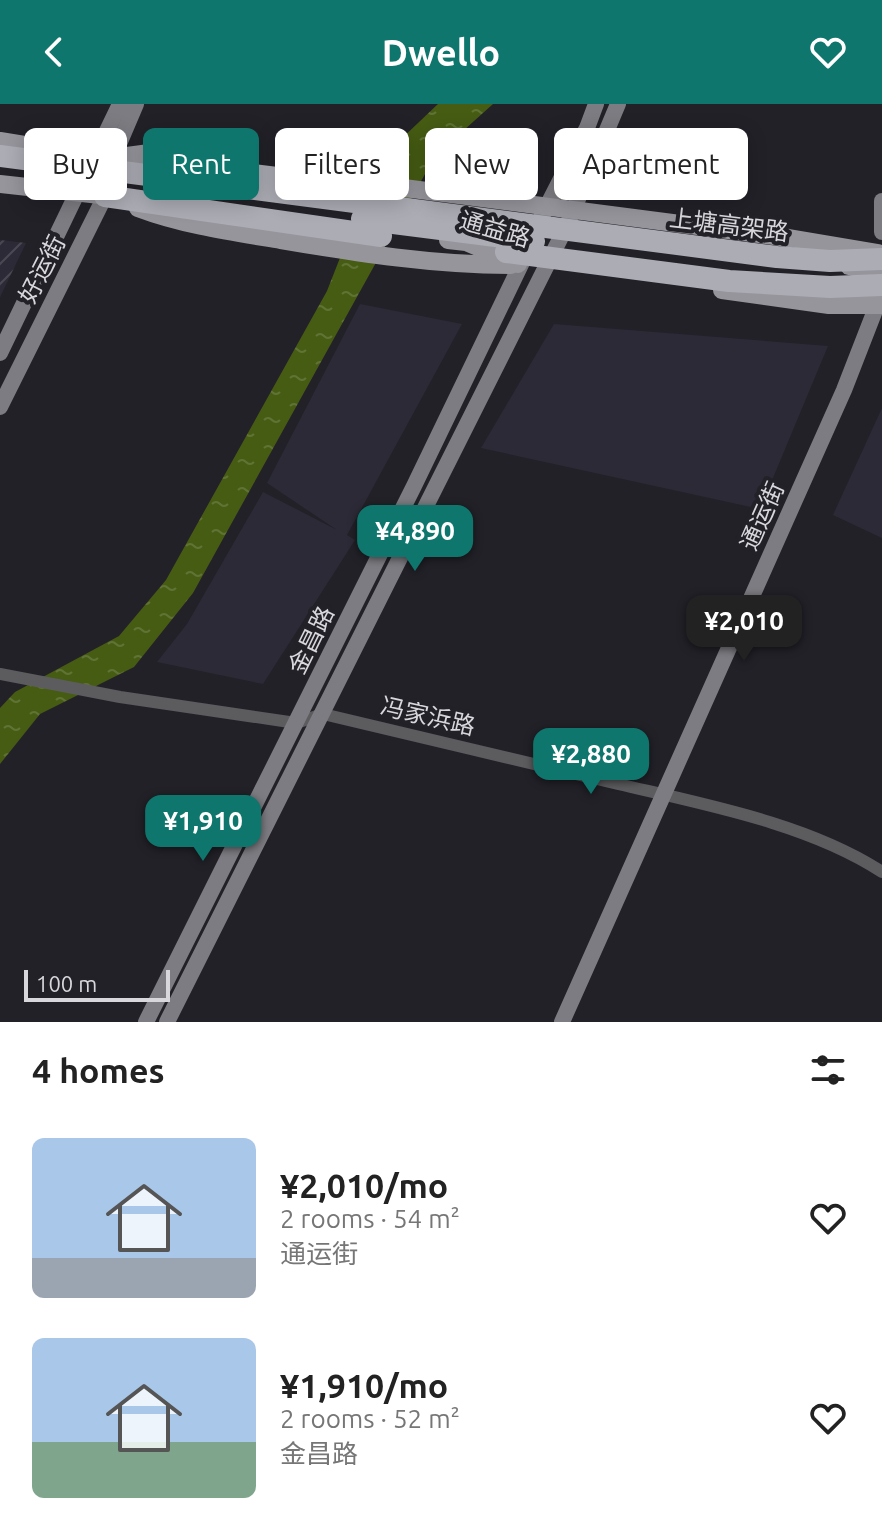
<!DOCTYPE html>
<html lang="en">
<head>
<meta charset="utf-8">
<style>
	:root { --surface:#fff; --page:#f2f2f2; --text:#222; --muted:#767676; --accent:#0f766e }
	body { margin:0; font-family:Ubuntu,"Noto Sans SC",sans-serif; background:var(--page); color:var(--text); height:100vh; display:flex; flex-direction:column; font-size:30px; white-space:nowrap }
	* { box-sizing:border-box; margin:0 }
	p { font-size:26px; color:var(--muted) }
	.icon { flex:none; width:44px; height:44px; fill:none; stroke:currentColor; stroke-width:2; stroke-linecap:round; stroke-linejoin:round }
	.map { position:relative; height:918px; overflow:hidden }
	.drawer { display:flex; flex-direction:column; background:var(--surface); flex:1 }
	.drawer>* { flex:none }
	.banner { position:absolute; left:24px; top:24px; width:834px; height:72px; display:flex; gap:16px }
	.scale { position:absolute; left:24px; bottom:20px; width:146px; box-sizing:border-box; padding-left:8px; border:4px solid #d8d8dc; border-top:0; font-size:22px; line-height:28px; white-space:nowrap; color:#d8d8dc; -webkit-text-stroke:6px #222128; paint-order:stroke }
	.price { position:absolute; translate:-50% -68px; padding:0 18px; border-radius:16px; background:var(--accent); color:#fff; font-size:26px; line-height:52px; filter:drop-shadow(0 2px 4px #0008) }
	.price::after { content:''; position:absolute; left:50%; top:48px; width:24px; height:18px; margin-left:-12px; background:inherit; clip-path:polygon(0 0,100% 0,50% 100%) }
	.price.on { background:#222; color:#fff }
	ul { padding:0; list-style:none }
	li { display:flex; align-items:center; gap:24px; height:200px; padding:0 32px }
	li span { display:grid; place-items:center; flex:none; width:224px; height:160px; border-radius:12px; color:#555 }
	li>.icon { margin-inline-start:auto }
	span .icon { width:96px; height:96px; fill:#fffc; stroke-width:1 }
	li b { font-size:34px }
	h2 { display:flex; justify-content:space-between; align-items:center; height:96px; padding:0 32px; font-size:34px }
	.pill { padding:0 28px; border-radius:12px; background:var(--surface); box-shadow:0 4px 20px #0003; font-size:28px; line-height:72px }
	.pill.on { background:var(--accent); color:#fff }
	header { display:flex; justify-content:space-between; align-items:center; height:104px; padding:0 32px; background:var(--accent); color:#fff; font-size:36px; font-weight:600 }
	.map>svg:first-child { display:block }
	.built { fill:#2c2a36 }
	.industrial { fill:url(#industrial-furrows) }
	.water { fill:url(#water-ripples) }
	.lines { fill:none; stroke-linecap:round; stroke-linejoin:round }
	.street { stroke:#5c5c5f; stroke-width:12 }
	.secondary { stroke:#7d7c82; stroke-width:16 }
	.primary { stroke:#96959c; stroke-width:18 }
	.highway { stroke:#acacb5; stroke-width:22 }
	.labels { text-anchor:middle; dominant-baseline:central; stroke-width:8; stroke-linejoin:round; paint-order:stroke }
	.street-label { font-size:24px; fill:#d8d8dc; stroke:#222128 }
</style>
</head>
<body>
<header><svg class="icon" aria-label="back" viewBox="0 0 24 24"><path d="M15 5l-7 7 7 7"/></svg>Dwello<svg class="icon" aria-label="heart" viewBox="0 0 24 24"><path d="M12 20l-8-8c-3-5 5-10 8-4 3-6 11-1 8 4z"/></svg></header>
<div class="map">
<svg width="882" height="918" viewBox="0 0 882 918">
	<defs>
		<pattern id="industrial-furrows" width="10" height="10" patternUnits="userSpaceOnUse" patternTransform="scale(2)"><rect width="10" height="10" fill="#2c2a36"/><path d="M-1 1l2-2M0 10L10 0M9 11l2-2" fill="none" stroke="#4a4852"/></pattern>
		<pattern id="water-ripples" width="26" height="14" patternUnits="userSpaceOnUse" patternTransform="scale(2)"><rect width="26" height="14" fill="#465c13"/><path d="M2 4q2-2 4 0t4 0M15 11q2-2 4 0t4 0" fill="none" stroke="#607335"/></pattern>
	</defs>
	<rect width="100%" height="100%" fill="#222128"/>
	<!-- built -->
	<g class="built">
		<path d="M360,200l102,20 -115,211 8,5 -92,144 -106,-22 30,-38 76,-132 74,38 -70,-47z"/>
		<path d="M554,220l274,22 -68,163 -279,-61z"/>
		<path d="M882,304v130l-49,-23z"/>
	</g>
	<!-- industrial -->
	<path class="industrial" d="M0,136l26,3 -26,54z"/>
	<!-- water -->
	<path class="water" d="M438,0h55l-58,52 -242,437 -59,74 -94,47 -40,50v-56l15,-16 104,-56 47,-56 161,-289 51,-130z"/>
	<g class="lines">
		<!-- street -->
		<path class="street" d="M0,570l120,23 176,26 27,-9c98,23 197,47 295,70 85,20 191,40 264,88"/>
		<!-- secondary -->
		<g class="secondary">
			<path d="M882,97v31"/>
			<path d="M541,114l46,-90 9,-24"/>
			<path d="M0,249l120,-249"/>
			<path d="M0,303l105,-211 8,-38 23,-54"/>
			<path d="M146,918l268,-536 112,-232"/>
			<path d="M167,918l400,-797 51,-121"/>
			<path d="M562,918l282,-632 37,-95"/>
		</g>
		<!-- primary -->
		<g class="primary">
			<path d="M0,37l159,26"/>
			<path d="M127,52l30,-4 87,14"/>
			<path d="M289,69l500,65 89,15"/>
			<path d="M0,80l118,13"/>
			<path d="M138,104c45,17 95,24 143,32 76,13 153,25 230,25"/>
			<path d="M448,136l18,2 52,22"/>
			<path d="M849,162l33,7"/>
			<path d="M722,186l107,15h53"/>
		</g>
		<!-- highway -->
		<g class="highway">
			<path d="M0,52l777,101 53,4 52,-2"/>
			<path d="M228,68l73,9"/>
			<path d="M105,92l276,40"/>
			<path d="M362,115l172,22"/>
			<path d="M506,148l223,29 101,6 52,-2"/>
		</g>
	</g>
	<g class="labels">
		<!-- street labels -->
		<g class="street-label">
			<text transform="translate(729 121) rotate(7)">上塘高架路</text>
			<text transform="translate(495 125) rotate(16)">通益路</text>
			<text transform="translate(42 165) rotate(-63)">好运街</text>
			<text transform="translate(762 412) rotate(-66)">通运街</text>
			<text transform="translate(311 536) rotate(-64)">金昌路</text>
			<text transform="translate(428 612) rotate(13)">冯家浜路</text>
		</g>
	</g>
</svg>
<div class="scale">100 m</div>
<b class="price" style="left:415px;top:469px">¥4,890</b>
<b class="price on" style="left:744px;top:559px">¥2,010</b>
<b class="price" style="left:591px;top:692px">¥2,880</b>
<b class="price" style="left:203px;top:759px">¥1,910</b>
<div class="banner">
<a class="pill">Buy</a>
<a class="pill on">Rent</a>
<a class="pill">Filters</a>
<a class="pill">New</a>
<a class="pill">Apartment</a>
</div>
</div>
<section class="drawer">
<h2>4 homes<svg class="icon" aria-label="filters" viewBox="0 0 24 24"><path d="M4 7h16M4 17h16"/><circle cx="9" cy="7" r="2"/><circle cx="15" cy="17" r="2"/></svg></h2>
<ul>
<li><span style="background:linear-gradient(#a9c7e8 75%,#9aa5b1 0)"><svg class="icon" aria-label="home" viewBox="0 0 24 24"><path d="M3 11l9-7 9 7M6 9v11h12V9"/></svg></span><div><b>¥2,010/mo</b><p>2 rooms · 54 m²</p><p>通运街</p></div><svg class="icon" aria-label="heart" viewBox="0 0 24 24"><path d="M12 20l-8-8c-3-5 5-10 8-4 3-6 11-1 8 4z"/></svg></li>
<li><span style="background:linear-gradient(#a9c7e8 65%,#7fa58c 0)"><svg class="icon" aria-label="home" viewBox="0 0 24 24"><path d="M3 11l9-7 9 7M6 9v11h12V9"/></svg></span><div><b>¥1,910/mo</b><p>2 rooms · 52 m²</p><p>金昌路</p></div><svg class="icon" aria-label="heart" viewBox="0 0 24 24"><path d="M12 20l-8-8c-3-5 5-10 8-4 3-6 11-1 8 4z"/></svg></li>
</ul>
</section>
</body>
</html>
